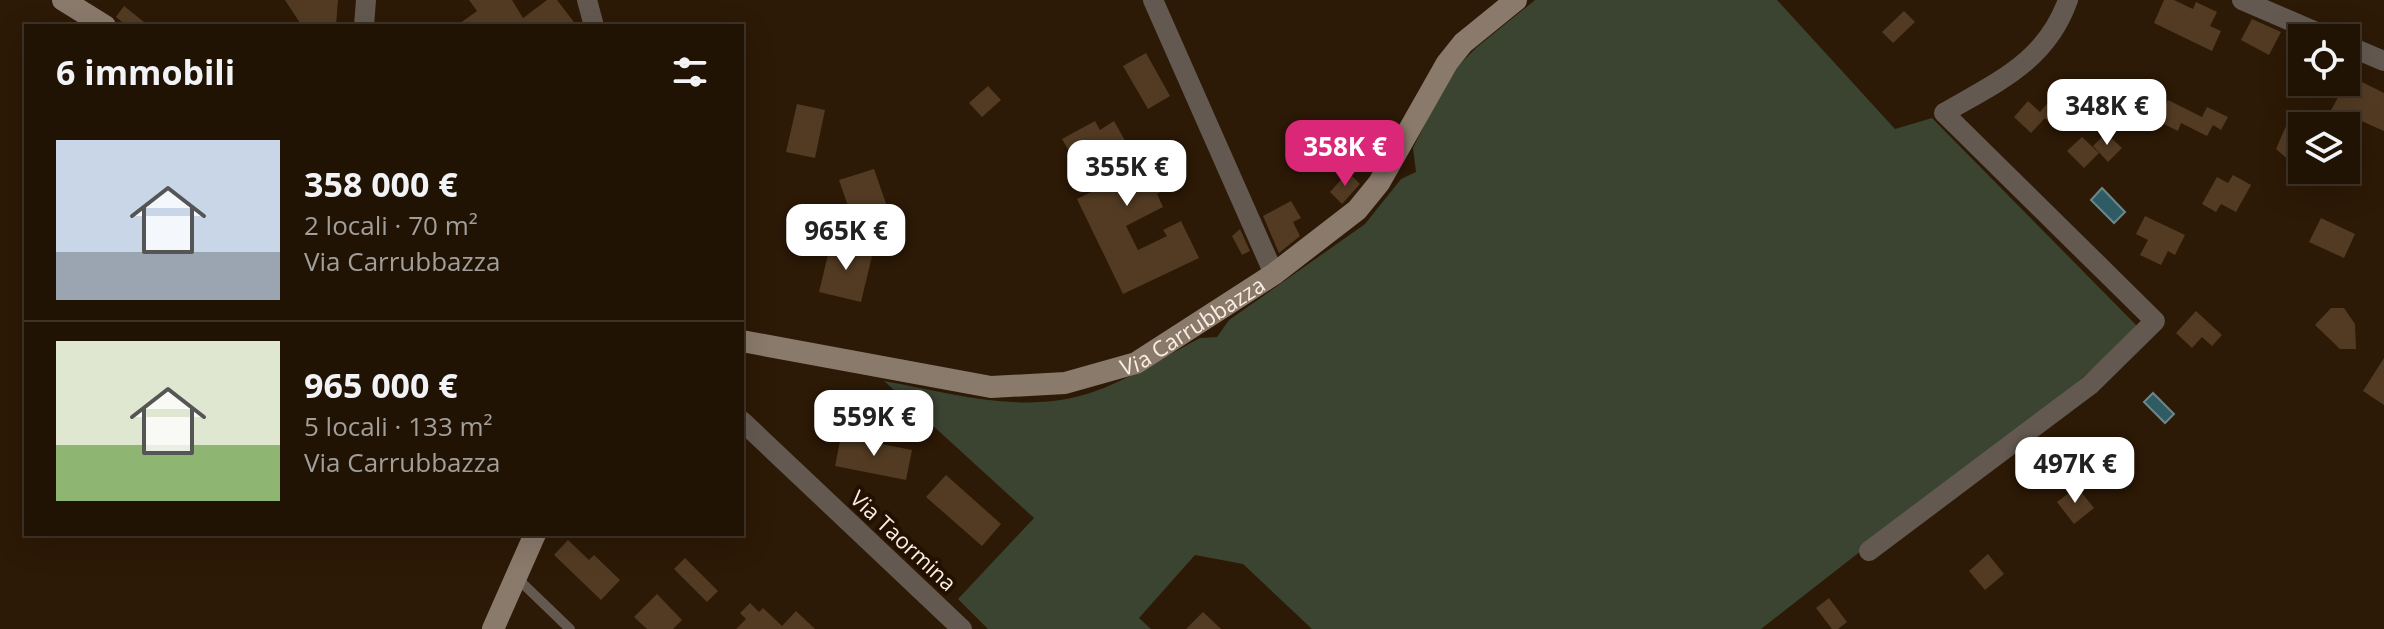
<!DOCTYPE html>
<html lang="it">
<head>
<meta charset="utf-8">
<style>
	:root { --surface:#211304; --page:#291c0e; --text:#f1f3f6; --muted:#a29e9a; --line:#3e3226; --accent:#db2777 }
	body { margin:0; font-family:"Open Sans",sans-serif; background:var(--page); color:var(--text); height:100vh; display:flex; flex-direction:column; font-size:30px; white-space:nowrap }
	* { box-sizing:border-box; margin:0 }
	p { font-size:26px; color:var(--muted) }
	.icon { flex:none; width:44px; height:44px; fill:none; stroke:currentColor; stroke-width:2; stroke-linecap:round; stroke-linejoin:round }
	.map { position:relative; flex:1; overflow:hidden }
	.sheet { position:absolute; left:24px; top:24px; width:720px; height:512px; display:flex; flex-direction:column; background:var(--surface); border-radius:0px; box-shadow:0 8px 32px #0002,0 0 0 2px var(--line) }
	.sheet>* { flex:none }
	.controls { position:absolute; left:2288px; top:24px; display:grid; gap:16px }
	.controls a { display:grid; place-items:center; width:72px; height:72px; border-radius:0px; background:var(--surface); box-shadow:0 8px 32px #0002,0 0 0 2px var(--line); font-size:40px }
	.price { position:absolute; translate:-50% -68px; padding:0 18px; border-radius:16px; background:#fff; color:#222; font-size:26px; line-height:52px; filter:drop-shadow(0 2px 4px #0008) }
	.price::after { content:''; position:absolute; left:50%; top:48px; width:24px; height:18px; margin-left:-12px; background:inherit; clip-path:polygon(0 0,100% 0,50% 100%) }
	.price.selected { background:var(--accent); color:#fff }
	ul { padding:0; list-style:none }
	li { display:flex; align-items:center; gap:24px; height:200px; padding:0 32px }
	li+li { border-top:2px solid var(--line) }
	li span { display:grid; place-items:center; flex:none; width:224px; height:160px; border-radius:0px; color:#555 }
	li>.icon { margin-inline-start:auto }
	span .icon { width:96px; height:96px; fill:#fffc; stroke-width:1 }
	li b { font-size:34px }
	h2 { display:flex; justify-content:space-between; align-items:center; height:96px; padding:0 32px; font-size:34px }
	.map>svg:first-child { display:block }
	.green { fill:#3a4431 }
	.water { fill:#2f5b64; stroke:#6c878a; stroke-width:2 }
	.building { fill:#533b23 }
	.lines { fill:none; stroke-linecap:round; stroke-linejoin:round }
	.service { stroke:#635950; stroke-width:10 }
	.minor { stroke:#635950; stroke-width:20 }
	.secondary { stroke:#8a7a6c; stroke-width:22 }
	.labels { text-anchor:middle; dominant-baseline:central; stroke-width:8; stroke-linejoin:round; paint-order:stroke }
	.street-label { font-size:22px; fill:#faede1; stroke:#221000 }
</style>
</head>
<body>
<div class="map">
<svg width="2384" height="629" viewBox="0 0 2384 629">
	<rect width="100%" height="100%" fill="#2c1906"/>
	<!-- green -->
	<path class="green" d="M1535,0h242l118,129 37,-11 206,209 -58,53 -319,249h-449l-69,-65 -48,-9 -56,63 12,11h-163l-30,-30 76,-81 -150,-137c67,12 139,34 206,12 39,-13 74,-36 110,-55l17,-1 12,-17 136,-96 36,-45 15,-7 -3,-24 37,-74 27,-27z"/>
	<!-- water -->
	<g class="water">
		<path d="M2102,188l23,24 -11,11 -23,-23z"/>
		<path d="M2153,393l21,21 -9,9 -21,-21z"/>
	</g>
	<!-- building -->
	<g class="building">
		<path d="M285,0h53l-2,26h-34z"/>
		<path d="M469,0h43l11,18 24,-18h10l20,26h-121l21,-15z"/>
		<path d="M2164,0h10l19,9 3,-7 21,10 -7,14 11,5 -9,20 -58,-28z"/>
		<path d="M124,6l25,20h-22l-11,-9z"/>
		<path d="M1904,11l11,11 -22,21 -11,-11z"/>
		<path d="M2252,19l29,13 -12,23 -28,-15z"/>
		<path d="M1146,53l24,43 -22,13 -25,-43z"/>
		<path d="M2350,76l34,17v38l-27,-12 -2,4 -24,-13z"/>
		<path d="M988,86l13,14 -19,17 -13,-14z"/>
		<path d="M2052,98l15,14 -13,15 -9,-9 -14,15 -17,-16 14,-16 12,11z"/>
		<path d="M2168,100l34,17 5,-10 21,10 -7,13 -8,-5 -6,11 -26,-13 -3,8 -20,-10z"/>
		<path d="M797,104l28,6 -10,48 -29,-6z"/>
		<path d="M1095,121l5,9 14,-9 19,34 10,-5 21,40 -7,4 6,13 -37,19 12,24 29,-14 -4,-6 18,-9 18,37 -76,36 -46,-95 28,-14 -16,-31 -14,8 -13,-23z"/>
		<path d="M2287,124l12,6 -3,8 6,3v31l-26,-23z"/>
		<path d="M1369,131l16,8 -6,13 -17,-8z"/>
		<path d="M2106,133l16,15 -14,14 -15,-16z"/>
		<path d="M2082,137l17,16 -15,15 -17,-17z"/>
		<path d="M874,169l16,46 -19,7 -23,-16 -9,-26z"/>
		<path d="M1348,172l12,12 -18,20 -12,-12z"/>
		<path d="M2233,175l18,10 -15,27 -15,-8 -5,8 -14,-8 15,-27 11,6z"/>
		<path d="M1291,201l10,17 -8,4 7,14 -21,17 -16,-37z"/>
		<path d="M2145,216l40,19 -10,20 -7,-4 -7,14 -21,-10 8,-15 -12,-6z"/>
		<path d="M2321,218l34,16 -11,24 -35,-16z"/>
		<path d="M1240,229l10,22 -8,4 -10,-19z"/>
		<path d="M831,242l42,10 -12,50 -42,-10z"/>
		<path d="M2331,308h13l11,16 1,25h-16l-25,-24z"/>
		<path d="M2196,311l26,24 -10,11 -10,-9 -10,11 -16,-15z"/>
		<path d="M2384,358v47l-21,-14z"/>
		<path d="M841,436l71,14 -6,30 -71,-14z"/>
		<path d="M946,475l55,49 -19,22 -56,-49z"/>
		<path d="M2077,487l17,21 -20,16 -17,-22z"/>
		<path d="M568,540l21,20 5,-5 26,25 -19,20 -47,-45z"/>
		<path d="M1988,554l16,20 -19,16 -16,-19z"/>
		<path d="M685,558l33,33 -11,11 -33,-33z"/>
		<path d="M657,594l25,26 -9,9h-26l-13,-12z"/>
		<path d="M1829,598l18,24 -9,7h-6l-16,-21z"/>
		<path d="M750,603l9,9 4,-4 19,18 14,-15 19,18h-79l10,-10 -6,-6z"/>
		<path d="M1203,612l18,17h-35z"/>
	</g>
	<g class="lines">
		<!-- service -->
		<path class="service" d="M518,579l52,50"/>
		<!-- minor -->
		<g class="minor">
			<path d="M587,0l7,26"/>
			<path d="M1153,0l121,274"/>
			<path d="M2242,0l88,38"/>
			<path d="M364,26l2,-26"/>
			<path d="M2346,45l38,16"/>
			<path d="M742,421l220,208"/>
			<path d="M1869,551l221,-166 65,-64 -211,-208c53,-31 102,-51 124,-113"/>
		</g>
		<!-- secondary -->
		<g class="secondary">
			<path d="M63,0l42,26"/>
			<path id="s1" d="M742,341l249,46 74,-4 71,-20 138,-89 83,-64 22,-27 68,-120 16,-20 53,-43"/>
			<path d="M493,629l42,-95"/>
		</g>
	</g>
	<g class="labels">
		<!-- street labels -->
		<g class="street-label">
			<text stroke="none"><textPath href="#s1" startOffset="468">Via Carrubbazza</textPath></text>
			<text transform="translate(904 540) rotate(43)">Via Taormina</text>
		</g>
	</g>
</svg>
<div class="controls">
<a><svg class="icon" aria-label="locate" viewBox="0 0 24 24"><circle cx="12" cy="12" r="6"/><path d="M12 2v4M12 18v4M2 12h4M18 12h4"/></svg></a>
<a><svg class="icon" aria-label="layers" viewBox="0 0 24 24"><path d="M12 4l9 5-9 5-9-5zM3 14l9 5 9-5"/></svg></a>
</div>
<b class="price" style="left:2107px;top:147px">348K €</b>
<b class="price selected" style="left:1345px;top:188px">358K €</b>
<b class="price" style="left:1127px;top:208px">355K €</b>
<b class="price" style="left:846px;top:272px">965K €</b>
<b class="price" style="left:874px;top:458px">559K €</b>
<b class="price" style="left:2075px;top:505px">497K €</b>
<section class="sheet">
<h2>6 immobili<svg class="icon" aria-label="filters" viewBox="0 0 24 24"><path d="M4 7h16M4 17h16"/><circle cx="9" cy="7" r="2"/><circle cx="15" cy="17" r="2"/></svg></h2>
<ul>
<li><span style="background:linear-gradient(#c9d6e8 70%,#9aa5b1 0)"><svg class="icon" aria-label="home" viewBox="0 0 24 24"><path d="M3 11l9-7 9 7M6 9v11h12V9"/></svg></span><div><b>358 000 €</b><p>2 locali · 70 m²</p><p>Via Carrubbazza</p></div></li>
<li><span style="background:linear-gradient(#dfe7d0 65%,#8fb573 0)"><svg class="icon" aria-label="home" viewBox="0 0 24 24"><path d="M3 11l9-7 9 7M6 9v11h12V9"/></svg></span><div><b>965 000 €</b><p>5 locali · 133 m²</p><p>Via Carrubbazza</p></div></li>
</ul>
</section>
</div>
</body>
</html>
